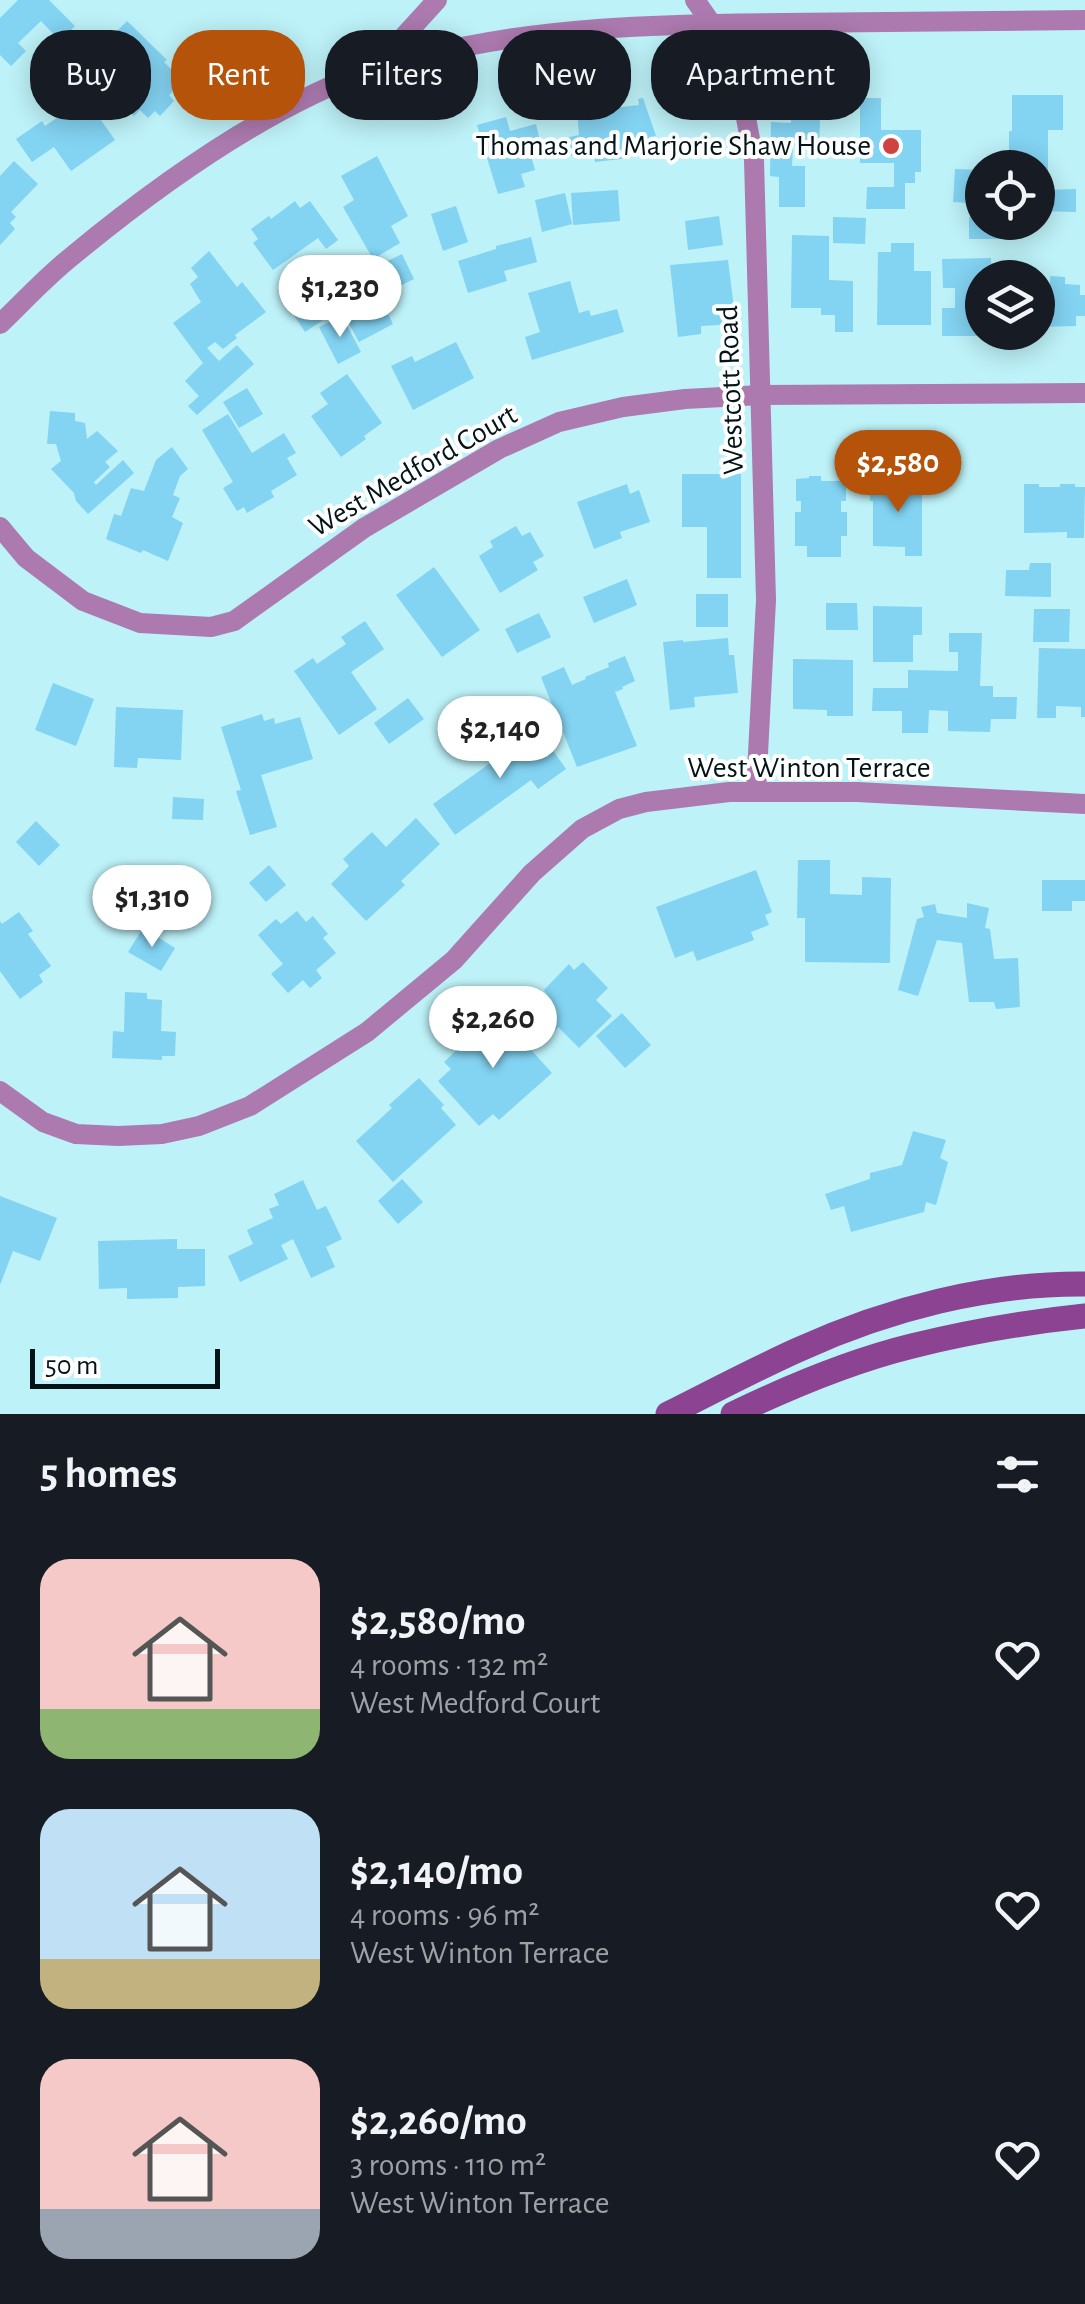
<!DOCTYPE html>
<html lang="en">
<head>
<meta charset="utf-8">
<style>
	:root { --surface:#171b24; --page:#20242c; --text:#f1f3f6; --muted:#9ea1a6; --accent:#b45309 }
	body { margin:0; font-family:"Alegreya Sans",sans-serif; background:var(--page); color:var(--text); height:100vh; display:flex; flex-direction:column; font-size:38px; white-space:nowrap }
	* { box-sizing:border-box; margin:0 }
	p { font-size:32px; color:var(--muted) }
	.icon { flex:none; width:55px; height:55px; fill:none; stroke:currentColor; stroke-width:2; stroke-linecap:round; stroke-linejoin:round }
	.map { position:relative; height:1414px; overflow:hidden }
	.details { display:flex; flex-direction:column; background:var(--surface); flex:1 }
	.details>* { flex:none }
	.hud { position:absolute; left:30px; top:30px; width:1025px; height:90px; display:flex; gap:20px }
	.controls { position:absolute; left:965px; top:150px; display:grid; gap:20px }
	.controls a { display:grid; place-items:center; width:90px; height:90px; border-radius:50%; background:var(--surface); box-shadow:0 5px 25px #0003; font-size:50px }
	.scale { position:absolute; left:30px; bottom:25px; width:190px; box-sizing:border-box; padding-left:10px; border:5px solid #021417; border-top:0; font-size:28px; line-height:35px; white-space:nowrap; color:#021417; -webkit-text-stroke:8px #fff; paint-order:stroke }
	.price { position:absolute; translate:-50% -85px; padding:0 22px; border-radius:35px; background:#fff; color:#222; font-size:32px; line-height:65px; filter:drop-shadow(0 2px 5px #0008) }
	.price::after { content:''; position:absolute; left:50%; top:60px; width:30px; height:22px; margin-left:-15px; background:inherit; clip-path:polygon(0 0,100% 0,50% 100%) }
	.price.active { background:var(--accent); color:#fff }
	ul { padding:0; list-style:none }
	li { display:flex; align-items:center; gap:30px; height:250px; padding:0 40px }
	li span { display:grid; place-items:center; flex:none; width:280px; height:200px; border-radius:30px; color:#555 }
	li>.icon { margin-inline-start:auto }
	span .icon { width:120px; height:120px; fill:#fffc; stroke-width:1 }
	li b { font-size:42px }
	h2 { display:flex; justify-content:space-between; align-items:center; height:120px; padding:0 40px; font-size:42px }
	.chip { padding:0 35px; border-radius:40px; background:var(--surface); box-shadow:0 5px 25px #0003; font-size:35px; line-height:90px }
	.chip.active { background:var(--accent); color:#fff }
	.map>svg:first-child { display:block }
	.building { fill:#83d3f2 }
	.lines { fill:none; stroke-linecap:round; stroke-linejoin:round }
	.minor { stroke:#ac7aaf; stroke-width:20 }
	.secondary { stroke:#8c4391; stroke-width:25 }
	.poi-dot { fill:#d04141; stroke:#fff; stroke-width:4 }
	.labels { text-anchor:middle; dominant-baseline:central; stroke-width:8; stroke-linejoin:round; paint-order:stroke }
	.poi-label { font-size:30px; fill:#021417; stroke:#fff; text-anchor:end }
	.street-label { font-size:30px; fill:#021417; stroke:#fff }
</style>
</head>
<body>
<div class="map">
<svg width="1085" height="1414" viewBox="0 0 1085 1414">
	<rect width="100%" height="100%" fill="#bdf2f8"/>
	<!-- building -->
	<g class="building">
		<path d="M18,0h31l26,26 -15,15 -19,-20 -23,22 8,8 -15,15 -11,-11v-37z"/>
		<path d="M127,21l40,39 -3,2 19,19 -14,14 5,6 -14,15 -5,-5 -7,7 -8,-8 -6,6 -30,-29 28,-28 -22,-21z"/>
		<path d="M1012,95h51v35h-15v41h-10v-3h-29v-37h3z"/>
		<path d="M643,98l13,38 -7,1 1,5 -22,3 2,13 -35,4 -1,-15 -10,2 1,6 -14,1 -2,-19 10,-2 -2,-23 62,-7 -1,-6z"/>
		<path d="M860,98h21v32h40v42h-6v11h-10v26h-39l1,-22h27v-24h-34z"/>
		<path d="M88,102l27,38 -44,31 -17,-24 -22,15 -16,-23 26,-18 3,5 26,-18 3,4z"/>
		<path d="M506,117l4,14 26,-7 5,21 -12,4 6,21 -14,4 4,13 -27,7 -21,-69z"/>
		<path d="M791,120h29l-1,25h-26l-1,21h13v41h-26v-30l-9,-1 1,-54 20,1z"/>
		<path d="M377,156l31,60 -17,10 9,17 -27,16 -30,-52 11,-7 -13,-24z"/>
		<path d="M14,161l24,23 -27,28 5,5 -6,6 5,6 -15,16v-69z"/>
		<path d="M955,169l27,1v34l-29,-2z"/>
		<path d="M1076,189v23l-38,-1v-11h3v-10z"/>
		<path d="M618,190l2,31 -47,4 -2,-32z"/>
		<path d="M565,193l7,31 -30,8 -7,-32z"/>
		<path d="M295,201l5,7 10,-7 28,39 -12,9 -8,-11 -45,32 -20,-27 5,-4 -7,-10 18,-13 2,3z"/>
		<path d="M456,206l12,36 -25,9 -12,-37z"/>
		<path d="M719,216l4,29 -35,5 -3,-29z"/>
		<path d="M833,217l33,1 -1,26 -32,-1z"/>
		<path d="M969,217h13v5h21v17h-34z"/>
		<path d="M792,235l37,1v44l24,1v51h-18v-17h-14v-7h-30z"/>
		<path d="M531,237l6,25 -33,9 3,10 -39,12 -10,-32 38,-12v-3z"/>
		<path d="M891,243h23v28h17v54h-54l1,-73h13z"/>
		<path d="M209,251l28,36 5,-5 24,30 -31,23 2,3 -14,11 -8,-7 -8,6 12,13 18,-16 17,19 -57,51 -9,-9 11,-10 -14,-15 18,-18 -30,-40 28,-21 -11,-18 8,-7 -7,-9z"/>
		<path d="M402,254l12,25 -34,17 -13,-25z"/>
		<path d="M991,258l1,20h-10l-1,3 1,55h-40v-28h13v-20h-12l-1,-29z"/>
		<path d="M728,260l8,64 -35,2v8l-23,3 -8,-72z"/>
		<path d="M1050,276l15,1v7l15,1v10h5v21h-9v10l-38,1v-41l12,1z"/>
		<path d="M323,281l18,27 -36,24 -18,-27z"/>
		<path d="M570,281l9,32 10,-3 2,6 26,-7 7,23 -92,28 -7,-23 15,-5 -12,-39z"/>
		<path d="M381,300l12,24 -34,18 -13,-24z"/>
		<path d="M342,316l19,36 -23,12 -19,-37z"/>
		<path d="M456,342l18,36 -61,32 -22,-44 21,-10 3,6z"/>
		<path d="M347,374l35,49 -18,13 2,3 -25,18 -30,-41 17,-12 -8,-11z"/>
		<path d="M247,388l16,26 -24,14 -16,-26z"/>
		<path d="M50,411l25,2v8l10,2 2,16 10,-8 21,20 -13,11 5,5 -16,15 2,3 27,-25 11,13 -46,41 -12,-13 -2,-8 -23,-24 10,-8 -5,-17h-9z"/>
		<path d="M228,414l24,39 32,-20 12,20 -9,5 10,17 -26,16 3,6 -27,16 -3,-6 -7,4 -14,-23 10,-6 -31,-52z"/>
		<path d="M172,447l16,22 -8,7 -7,19 7,3 -8,19 11,6 -15,38 -25,-11 -2,3 -35,-14 8,-25 7,2 10,-28 13,3 12,-31z"/>
		<path d="M682,474h59v104h-34v-51h-25z"/>
		<path d="M809,476h12v5h25v20h-5v11h6v24h-6v21h-34v-11h-12v-34h6v-11h-5v-22l13,-1z"/>
		<path d="M870,480h52v76h-17v-9l-32,-1v-45h-3z"/>
		<path d="M627,484l3,10 9,-4 11,32 -30,10 2,6 -28,11 -17,-47z"/>
		<path d="M1024,484h15v3h21v-3h15v3h10l-1,51h-17v-6l-43,1z"/>
		<path d="M516,526l6,10 8,-4 14,24 -11,6 5,8 -38,23 -21,-37 14,-9 -3,-6z"/>
		<path d="M1030,563h21v34l-46,-1 1,-26h23z"/>
		<path d="M434,567l46,63 -38,27 -46,-62z"/>
		<path d="M627,579l10,26 -43,18 -11,-26z"/>
		<rect x="696" y="594" width="32" height="33"/>
		<path d="M826,603h31l1,27h-32z"/>
		<path d="M873,606l49,1v28h-9v27h-40z"/>
		<path d="M1034,609h36l-1,33h-36z"/>
		<path d="M539,613l12,24 -34,16 -12,-24z"/>
		<path d="M365,621l19,28 -33,23 26,37 -38,26 -45,-64 19,-13 4,6 29,-20 -5,-7z"/>
		<path d="M949,633h33l-2,53h13v11h24l-1,22h-25l-1,13 -42,-1v-20l-19,-1 -1,23h-26v-22h-30l1,-23h35v-18l50,1v-19h-9z"/>
		<path d="M728,638l1,17h5l4,38 -44,4 1,10 -25,3 -7,-68 20,-2v2z"/>
		<path d="M1039,648l46,1v68h-4v-10l-25,-1v12h-19z"/>
		<path d="M625,656l10,25 -13,6 1,2 -8,3 22,54 -60,21 -36,-90 23,-10 8,18 14,-6 -1,-2 24,-10 -1,-4z"/>
		<path d="M793,659l60,1v56h-26v-6l-34,-1z"/>
		<path d="M53,683l41,16 -18,47 -41,-16z"/>
		<path d="M408,698l16,21 -35,25 -15,-21z"/>
		<path d="M116,707l67,3 -2,50 -43,-2 -1,10 -23,-1z"/>
		<path d="M262,714l2,7 10,-3 1,6 25,-7 13,42 -52,16 16,52 -27,8 -14,-44 5,-1 -20,-63z"/>
		<path d="M538,729l28,40 -28,20 -7,-9 -76,55 -22,-31z"/>
		<path d="M173,797l31,2 -1,21 -31,-1z"/>
		<path d="M416,818l24,26 -39,37 4,4 -39,36 -35,-37 18,-18 -6,-7 29,-27 14,15z"/>
		<path d="M36,821l24,24 -21,21 -23,-24z"/>
		<path d="M798,860h32v34l32,1v-18l29,1 -1,85 -85,-1v-44h-8z"/>
		<path d="M269,865l17,20 -20,17 -17,-19z"/>
		<path d="M756,870l16,42 -7,3 4,10 -18,7 3,8 -57,21 -4,-10 -18,7 -19,-51z"/>
		<path d="M1042,880h43v21h-13v10h-30z"/>
		<path d="M967,903l22,5 -4,20 5,1 4,30 24,-1 2,49 -24,2 -2,-7h-25l-7,-59 -25,-3 -19,56 -20,-6 19,-71 7,-2 -3,-10 14,-3 2,9 30,5z"/>
		<path d="M297,911l9,11 7,-6 15,18 -5,4 13,15 -20,17 6,8 -12,10 -7,-8 -15,13 -17,-19 12,-10 -25,-29 18,-16 5,5z"/>
		<path d="M19,912l14,19 -5,3 23,32 -12,9 4,7 -23,17 -20,-28v-50l2,3z"/>
		<path d="M143,928l32,20 -14,23 -33,-19z"/>
		<path d="M583,962l25,26 -12,12 16,16 -33,32 -21,-21 -4,5 -23,-22 16,-16 -3,-4 25,-26 5,6z"/>
		<path d="M125,992l22,1v6l15,1 -1,31 15,1 -1,24h-13v4l-50,-2 1,-27 11,1z"/>
		<path d="M496,1011l56,62 -53,47 -6,-6 -14,12 -41,-45 13,-12 -7,-7 21,-20 7,8 6,-6 -8,-9z"/>
		<path d="M622,1013l29,32 -26,23 -29,-32z"/>
		<path d="M419,1078l25,27 -3,3 15,17 -63,57 -37,-41 36,-33 -3,-3z"/>
		<path d="M913,1131l33,9 -6,18 8,4 -12,43 -10,-3 -2,10 -73,20 -7,-26 -13,4 -6,-16 45,-15v-6l32,-8z"/>
		<path d="M402,1179l21,23 -25,22 -20,-23z"/>
		<path d="M303,1180l14,30 9,-4 16,33 -16,8 9,20 -24,11 -18,-39 -12,6 7,14 -48,23 -12,-26 25,-12 -6,-14 26,-12 -4,-9 10,-4 -5,-11z"/>
		<path d="M0,1196l57,22 -17,43 -27,-10 -13,34z"/>
		<path d="M177,1239v10h28v37l-27,1v11l-51,1v-11l-28,1 -1,-48z"/>
	</g>
	<g class="lines">
		<!-- minor -->
		<g class="minor">
			<path d="M695,0l30,43 12,28 17,89 12,440 -10,192"/>
			<path d="M376,67l61,-67"/>
			<path d="M0,324c23,-22 46,-47 71,-67 87,-72 194,-149 300,-187 17,-6 35,-9 52,-14 117,-30 239,-32 360,-33 100,-1 201,-2 302,-3"/>
			<path d="M0,527l26,31 57,43 57,22 71,4 23,-6 130,-93 135,-79 60,-27 64,-15 62,-8 76,-4 324,-2"/>
			<path d="M0,1091l43,31 33,12 42,2 44,-2 37,-8 51,-20 117,-74 87,-72 78,-87 50,-44 37,-20 27,-7 83,-10h128l228,12"/>
		</g>
		<!-- secondary -->
		<g class="secondary">
			<path d="M668,1414c44,-22 87,-45 132,-65 88,-40 188,-66 285,-65"/>
			<path d="M733,1414c56,-27 118,-53 179,-68 57,-14 115,-24 173,-30"/>
		</g>
	</g>
	<!-- markers -->
	<circle class="poi-dot" cx="891" cy="146" r="10"/>
	<g class="labels">
		<!-- poi labels -->
		<g class="poi-label">
			<text x="871" y="146">Thomas and Marjorie Shaw House</text>
		</g>
		<!-- street labels -->
		<g class="street-label">
			<text transform="translate(731 390) rotate(-92)">Westcott Road</text>
			<text transform="translate(413 471) rotate(-30)">West Medford Court</text>
			<text x="809" y="768">West Winton Terrace</text>
		</g>
	</g>
</svg>
<div class="controls">
<a><svg class="icon" aria-label="locate" viewBox="0 0 24 24"><circle cx="12" cy="12" r="6"/><path d="M12 2v4M12 18v4M2 12h4M18 12h4"/></svg></a>
<a><svg class="icon" aria-label="layers" viewBox="0 0 24 24"><path d="M12 4l9 5-9 5-9-5zM3 14l9 5 9-5"/></svg></a>
</div>
<div class="scale">50 m</div>
<b class="price" style="left:340px;top:340px">$1,230</b>
<b class="price active" style="left:898px;top:515px">$2,580</b>
<b class="price" style="left:500px;top:781px">$2,140</b>
<b class="price" style="left:152px;top:950px">$1,310</b>
<b class="price" style="left:493px;top:1071px">$2,260</b>
<div class="hud">
<a class="chip">Buy</a>
<a class="chip active">Rent</a>
<a class="chip">Filters</a>
<a class="chip">New</a>
<a class="chip">Apartment</a>
</div>
</div>
<section class="details">
<h2>5 homes<svg class="icon" aria-label="filters" viewBox="0 0 24 24"><path d="M4 7h16M4 17h16"/><circle cx="9" cy="7" r="2"/><circle cx="15" cy="17" r="2"/></svg></h2>
<ul>
<li><span style="background:linear-gradient(#f6c9c9 75%,#8fb573 0)"><svg class="icon" aria-label="home" viewBox="0 0 24 24"><path d="M3 11l9-7 9 7M6 9v11h12V9"/></svg></span><div><b>$2,580/mo</b><p>4 rooms · 132 m²</p><p>West Medford Court</p></div><svg class="icon" aria-label="heart" viewBox="0 0 24 24"><path d="M12 20l-8-8c-3-5 5-10 8-4 3-6 11-1 8 4z"/></svg></li>
<li><span style="background:linear-gradient(#bfe0f5 75%,#c2b280 0)"><svg class="icon" aria-label="home" viewBox="0 0 24 24"><path d="M3 11l9-7 9 7M6 9v11h12V9"/></svg></span><div><b>$2,140/mo</b><p>4 rooms · 96 m²</p><p>West Winton Terrace</p></div><svg class="icon" aria-label="heart" viewBox="0 0 24 24"><path d="M12 20l-8-8c-3-5 5-10 8-4 3-6 11-1 8 4z"/></svg></li>
<li><span style="background:linear-gradient(#f6c9c9 75%,#9aa5b1 0)"><svg class="icon" aria-label="home" viewBox="0 0 24 24"><path d="M3 11l9-7 9 7M6 9v11h12V9"/></svg></span><div><b>$2,260/mo</b><p>3 rooms · 110 m²</p><p>West Winton Terrace</p></div><svg class="icon" aria-label="heart" viewBox="0 0 24 24"><path d="M12 20l-8-8c-3-5 5-10 8-4 3-6 11-1 8 4z"/></svg></li>
</ul>
</section>
</body>
</html>
